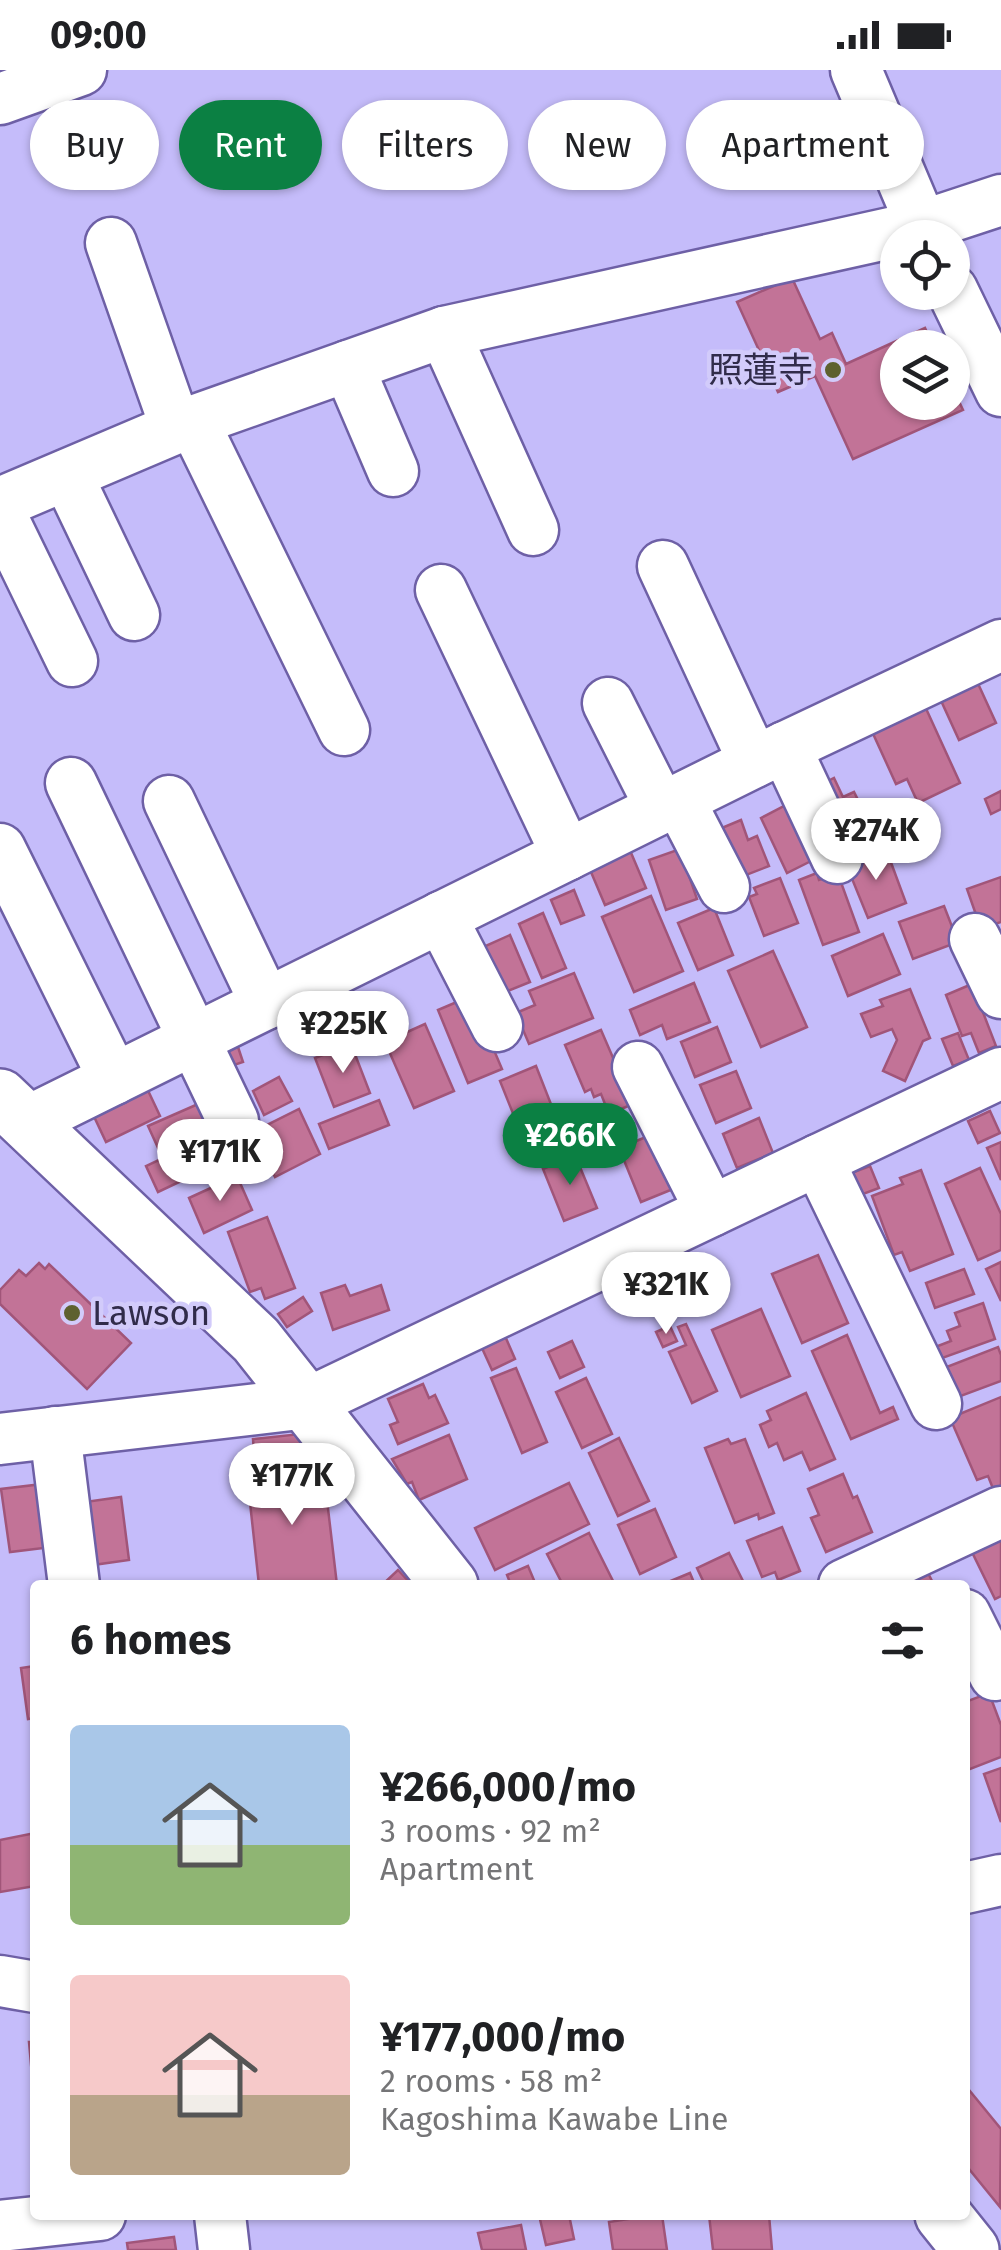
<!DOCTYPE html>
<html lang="en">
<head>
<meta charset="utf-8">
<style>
	:root { --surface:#fff; --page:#f2f2f2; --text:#202124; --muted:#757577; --accent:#0b8043 }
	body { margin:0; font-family:"Fira Sans","Noto Sans JP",sans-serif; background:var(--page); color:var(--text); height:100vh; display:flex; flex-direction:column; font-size:38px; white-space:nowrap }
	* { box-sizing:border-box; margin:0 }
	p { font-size:32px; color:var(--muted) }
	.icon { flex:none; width:55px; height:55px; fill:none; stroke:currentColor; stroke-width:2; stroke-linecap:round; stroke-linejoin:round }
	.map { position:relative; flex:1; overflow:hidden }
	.drawer { position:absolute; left:30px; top:1510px; width:940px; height:640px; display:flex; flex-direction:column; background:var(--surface); border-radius:10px; box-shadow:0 2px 8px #0004 }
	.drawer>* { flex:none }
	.top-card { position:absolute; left:30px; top:30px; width:942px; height:90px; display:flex; gap:20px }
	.fabs { position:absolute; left:880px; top:150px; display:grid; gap:20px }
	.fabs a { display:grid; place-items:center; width:90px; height:90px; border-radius:50%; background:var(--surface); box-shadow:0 2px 8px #0004; font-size:50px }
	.price { position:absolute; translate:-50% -85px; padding:0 22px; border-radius:35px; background:#fff; color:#222; font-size:32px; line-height:65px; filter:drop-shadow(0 2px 5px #0008) }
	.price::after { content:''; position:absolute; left:50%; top:60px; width:30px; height:22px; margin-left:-15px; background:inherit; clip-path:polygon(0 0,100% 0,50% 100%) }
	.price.selected { background:var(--accent); color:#fff }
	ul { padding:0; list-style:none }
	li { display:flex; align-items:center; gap:30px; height:250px; padding:0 40px }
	li span { display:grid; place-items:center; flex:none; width:280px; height:200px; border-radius:10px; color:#555 }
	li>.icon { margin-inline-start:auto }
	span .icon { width:120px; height:120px; fill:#fffc; stroke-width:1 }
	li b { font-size:42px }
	h2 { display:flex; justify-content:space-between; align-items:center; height:120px; padding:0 40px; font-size:42px }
	.pill { padding:0 35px; border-radius:45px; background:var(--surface); box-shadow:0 2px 8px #0004; font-size:35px; line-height:90px }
	.pill.selected { background:var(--accent); color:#fff }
	.status { display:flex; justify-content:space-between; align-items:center; height:70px; padding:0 50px; background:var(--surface); direction:ltr }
	.status svg { height:28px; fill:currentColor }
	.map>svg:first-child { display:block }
	.building { fill:#c27397; stroke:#a15579; stroke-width:2.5 }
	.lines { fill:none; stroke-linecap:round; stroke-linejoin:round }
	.minor-casing { stroke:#6e60a6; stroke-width:55 }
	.major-casing { stroke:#6e60a6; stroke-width:60 }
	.minor { stroke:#fff; stroke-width:50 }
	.major { stroke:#fff; stroke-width:55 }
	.poi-dot { fill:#5e612f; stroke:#d2cbfa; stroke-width:4 }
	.labels { text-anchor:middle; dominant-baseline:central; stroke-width:9; stroke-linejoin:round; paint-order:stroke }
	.poi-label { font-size:35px; fill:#312c4a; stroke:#d2cbfa; text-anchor:end }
</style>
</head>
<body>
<div class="status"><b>09:00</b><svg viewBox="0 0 49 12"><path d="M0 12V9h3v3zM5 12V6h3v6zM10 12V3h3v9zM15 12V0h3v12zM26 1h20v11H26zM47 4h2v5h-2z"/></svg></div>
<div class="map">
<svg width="1001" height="2180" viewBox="0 0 1001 2180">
	<rect width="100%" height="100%" fill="#c5bcfa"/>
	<!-- building -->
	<g class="building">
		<path d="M792,208l28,61 12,-6 14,31 79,-36 9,20h-36v54h54v-15l11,23 -110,49 -38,-83 -37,16 -41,-90z"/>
		<path d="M975,607l21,46 -37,17 -21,-46z"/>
		<path d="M923,632l37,81 -42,20 -11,-24 -11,5 -26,-57z"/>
		<path d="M834,708l9,19 11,-5 21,42 -27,14 -30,-62z"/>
		<path d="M1001,721v18l-10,5 -6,-15z"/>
		<path d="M786,735l27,55 -26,13 -26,-55z"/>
		<path d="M741,750l7,20 9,-4 12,30 -33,13 -19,-49z"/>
		<path d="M629,778l17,40 -41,17 -17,-40z"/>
		<path d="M680,779l17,50 -31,11 -17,-50z"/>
		<path d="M886,779l20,54 -38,15 -22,-54z"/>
		<path d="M817,803l2,7 19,-6 21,58 -36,13 -24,-65z"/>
		<path d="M1001,807v45l-20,7 -14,-40z"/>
		<path d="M780,808l18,45 -34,13 -15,-39 8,-3 -3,-6z"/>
		<path d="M574,820l10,25 -23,9 -10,-24z"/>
		<path d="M651,826l32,75 -49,21 -32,-75z"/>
		<path d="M944,836l14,36 -45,17 -14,-37z"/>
		<path d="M714,838l19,47 -35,15 -20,-47z"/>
		<path d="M543,843l23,55 -24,10 -23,-54z"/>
		<path d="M883,864l17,40 -52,22 -16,-40z"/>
		<path d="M510,865l20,47 -32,13 -19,-46z"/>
		<path d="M773,881l34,76 -46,20 -33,-76z"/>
		<path d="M574,903l19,45 -64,26 -13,-31 19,-8 -6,-14z"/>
		<path d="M694,913l16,39 -43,17 -5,-14 -22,10 -10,-25z"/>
		<path d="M972,914l24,62 -17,7 -8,-20 -9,3 -16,-41z"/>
		<path d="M910,919l20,49 -7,3 -18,40 -22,-10 14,-31 -5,-11 -21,8 -10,-23 22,-8 -3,-6z"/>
		<path d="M471,926l31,73 -34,14 -30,-73z"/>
		<path d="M425,954l29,67 -40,17 -29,-66z"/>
		<path d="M717,957l14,35 -36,15 -14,-35z"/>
		<path d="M601,960l32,74 -24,10 -8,-20 -7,3 -3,-8 -6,3 -20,-47z"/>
		<path d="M958,963l11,27 -16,6 -11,-27z"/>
		<path d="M236,971l7,21 -12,4 -7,-21z"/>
		<path d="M351,974l19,49 -36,14 -19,-49z"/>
		<path d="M536,996l20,51 -36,14 -20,-50z"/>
		<path d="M736,1001l15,37 -35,15 -16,-38z"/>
		<path d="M279,1007l13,24 -28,14 -11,-24z"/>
		<path d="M144,1012l16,34 -54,26 -16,-34z"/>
		<path d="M379,1030l10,25 -60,24 -10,-25z"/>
		<path d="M205,1031l10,24 -56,25 -11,-24z"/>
		<path d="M299,1039l21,45 -45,23 -22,-45z"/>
		<path d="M990,1041l10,22 -22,10 -10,-22z"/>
		<path d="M759,1048l14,35 -36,15 -14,-34z"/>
		<path d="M216,1063l12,26 -70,33 -12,-26z"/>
		<path d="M651,1065l22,54 -32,13 -22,-54z"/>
		<path d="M1001,1072v38l-14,-32z"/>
		<path d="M575,1085l22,53 -33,13 -21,-52z"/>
		<path d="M870,1096l9,22 -24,9 -9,-22z"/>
		<path d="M980,1098l21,46v36l-23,10 -33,-76z"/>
		<path d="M921,1100l32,84 -43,17 -8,-19 -8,3 -22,-59 31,-12 -3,-6z"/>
		<path d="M237,1106l15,34 -48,23 -15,-35z"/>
		<path d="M267,1147l28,71 -30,11 -4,-11 -11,4 -22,-60z"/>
		<path d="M818,1185l30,68 -46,20 -30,-69z"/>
		<path d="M1001,1192v39l-15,-32z"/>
		<path d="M39,1193l6,6 4,-5 82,79 -44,46 -87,-85v-14l19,-20 7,6z"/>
		<path d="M964,1199l10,25 -39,14 -9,-25z"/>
		<path d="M345,1215l5,11 31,-11 8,25 -56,20 -12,-37z"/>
		<path d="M303,1227l9,14 -25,16 -9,-13z"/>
		<path d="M983,1233l12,36 -61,22 -4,-12 21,-8 -4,-10 13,-5 -5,-13z"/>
		<path d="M761,1239l29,67 -49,21 -29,-67z"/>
		<path d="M686,1254l31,67 -25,12 -23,-51 17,-7 -8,-18z"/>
		<path d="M670,1256l7,15 -14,6 -7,-15z"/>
		<path d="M847,1265l33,78 13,-6 5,12 -47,20 -39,-88z"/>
		<path d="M505,1266l10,23 -23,11 -11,-24z"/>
		<path d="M572,1271l12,26 -24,11 -12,-26z"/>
		<path d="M998,1277l3,8v26l-51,19 -11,-30z"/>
		<path d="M516,1298l31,74 -25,11 -31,-75z"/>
		<path d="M586,1308l26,56 -30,14 -26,-56z"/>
		<path d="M423,1314l6,14 6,-3 13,28 -50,21 -8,-19 8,-3 -10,-23z"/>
		<path d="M806,1323l29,66 -25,11 -8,-18 -18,8 -7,-17 -8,4 -9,-22 11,-5 -4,-9z"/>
		<path d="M1001,1327v91l-7,3 -6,-15 -11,4 -27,-62z"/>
		<path d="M300,1364l3,25 -48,5 -2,-25z"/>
		<path d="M449,1365l18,44 -48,21 -7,-18 -5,2 -15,-25z"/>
		<path d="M619,1368l30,63 -31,15 -29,-63z"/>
		<path d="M728,1369l3,5 14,-5 29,74 -15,6 -1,-5 -23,9 -30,-75z"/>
		<path d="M323,1396l14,119h-78l-12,-110z"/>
		<path d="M843,1404l10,24 4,-2 15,36 -46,20 -15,-34 8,-3 -11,-26z"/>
		<path d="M569,1413l20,41 -94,46 -20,-42z"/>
		<path d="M43,1414l9,63 -42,5 -9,-63z"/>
		<path d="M121,1427l8,63 -36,5 -8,-63z"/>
		<path d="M655,1439l21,48 -36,17 -22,-49z"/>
		<path d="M782,1457l18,44 -22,9 -3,-8 -13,5 -15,-36z"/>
		<path d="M589,1463l24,48 -9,4h-41l-16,-31z"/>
		<path d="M1001,1463v63l-6,3 -25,-51z"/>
		<path d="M729,1483l16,32h-40l-8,-17z"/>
		<path d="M528,1496l8,19h-25l-4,-10z"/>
		<path d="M398,1500l14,15h-30z"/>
		<path d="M690,1503l5,12h-34z"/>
		<path d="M928,1503l6,12h-32z"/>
		<path d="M35,1596v52l-7,1 -7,-51z"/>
		<path d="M989,1623l12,32v32l-36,14v-69z"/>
		<path d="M1001,1698v54l-17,-48z"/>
		<path d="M35,1763v53l-35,6v-52z"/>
		<path d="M29,1972h6v67z"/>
		<path d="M965,2015l36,44 -1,78 -35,-43z"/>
		<path d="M539,2145h30l5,24 -28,6z"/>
		<path d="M654,2145h8l5,35h-54l-4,-28z"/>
		<path d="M709,2145h60l3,35h-59z"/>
		<path d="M521,2155l5,25h-44l-4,-17z"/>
		<path d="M174,2167l2,13h-48l-1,-7z"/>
	</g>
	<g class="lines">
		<!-- minor casing -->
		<g class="minor-casing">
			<g id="minor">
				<path d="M856,0l71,168"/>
				<path d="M0,29l81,-29"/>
				<path d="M111,173l65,185"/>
				<path d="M952,220l49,101"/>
				<path d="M444,262l89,198"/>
				<path d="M348,296l45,105"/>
				<path d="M193,351l151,309"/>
				<path d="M67,405l67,140"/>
				<path d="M0,433l193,-82 251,-89 478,-106 79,-26"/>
				<path d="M0,443l72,148"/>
				<path d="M663,496l91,196"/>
				<path d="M441,520l126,265"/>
				<path d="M608,633l53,105"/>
				<path d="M785,677l52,111"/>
				<path d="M71,713l162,338"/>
				<path d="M679,730l45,87"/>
				<path d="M169,731l97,203"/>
				<path d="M0,779l114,230"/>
				<path d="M441,847l56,109"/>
				<path d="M975,869l26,54"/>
				<path d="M638,997l73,144"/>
				<path d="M27,1052l750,-371 224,-106"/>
				<path d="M818,1090l118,244"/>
				<path d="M55,1362l19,153"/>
				<path d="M0,1369l308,-36 693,-330"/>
				<path d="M844,1515l157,-73"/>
				<path d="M965,1545l30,60"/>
				<path d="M965,1818l36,-8"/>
				<path d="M0,1911l35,6"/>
				<path d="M220,2145l4,35"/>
				<path d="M0,2156l100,-11"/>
			</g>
		</g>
		<!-- major casing -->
		<g class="major-casing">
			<g id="major">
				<path d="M0,1027l256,243 194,245"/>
				<path d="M943,2145l28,35"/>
			</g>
		</g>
		<!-- minor -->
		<use href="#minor" class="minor"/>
		<!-- major -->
		<use href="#major" class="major"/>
	</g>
	<!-- markers -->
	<g class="poi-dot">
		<circle cx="833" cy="300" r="10"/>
		<circle cx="72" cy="1243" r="10"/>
	</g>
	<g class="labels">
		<!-- poi labels -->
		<g class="poi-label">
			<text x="813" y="300">照蓮寺</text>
			<text x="92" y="1243" text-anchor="start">Lawson</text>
		</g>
	</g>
</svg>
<div class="fabs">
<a><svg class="icon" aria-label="locate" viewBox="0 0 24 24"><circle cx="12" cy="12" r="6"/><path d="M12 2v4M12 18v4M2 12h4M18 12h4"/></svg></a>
<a><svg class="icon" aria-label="layers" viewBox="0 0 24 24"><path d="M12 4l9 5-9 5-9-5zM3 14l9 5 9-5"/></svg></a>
</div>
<b class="price" style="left:876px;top:813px">¥274K</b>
<b class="price" style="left:343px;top:1006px">¥225K</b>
<b class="price selected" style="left:570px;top:1118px">¥266K</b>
<b class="price" style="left:220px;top:1134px">¥171K</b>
<b class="price" style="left:666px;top:1267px">¥321K</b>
<b class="price" style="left:292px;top:1458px">¥177K</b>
<div class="top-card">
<a class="pill">Buy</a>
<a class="pill selected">Rent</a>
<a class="pill">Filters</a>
<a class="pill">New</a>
<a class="pill">Apartment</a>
</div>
<section class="drawer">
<h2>6 homes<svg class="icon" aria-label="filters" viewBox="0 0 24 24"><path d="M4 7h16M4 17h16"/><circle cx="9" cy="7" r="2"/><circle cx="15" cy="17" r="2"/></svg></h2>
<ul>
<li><span style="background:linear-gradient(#a9c7e8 60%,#8fb573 0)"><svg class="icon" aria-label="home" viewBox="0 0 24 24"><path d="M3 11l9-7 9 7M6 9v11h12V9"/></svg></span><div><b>¥266,000/mo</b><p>3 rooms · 92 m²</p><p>Apartment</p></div></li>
<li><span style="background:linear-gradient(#f6c9c9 60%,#b9a48a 0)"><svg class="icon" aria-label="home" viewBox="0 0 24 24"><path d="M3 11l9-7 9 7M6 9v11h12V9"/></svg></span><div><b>¥177,000/mo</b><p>2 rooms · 58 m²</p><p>Kagoshima Kawabe Line</p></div></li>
</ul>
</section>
</div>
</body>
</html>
